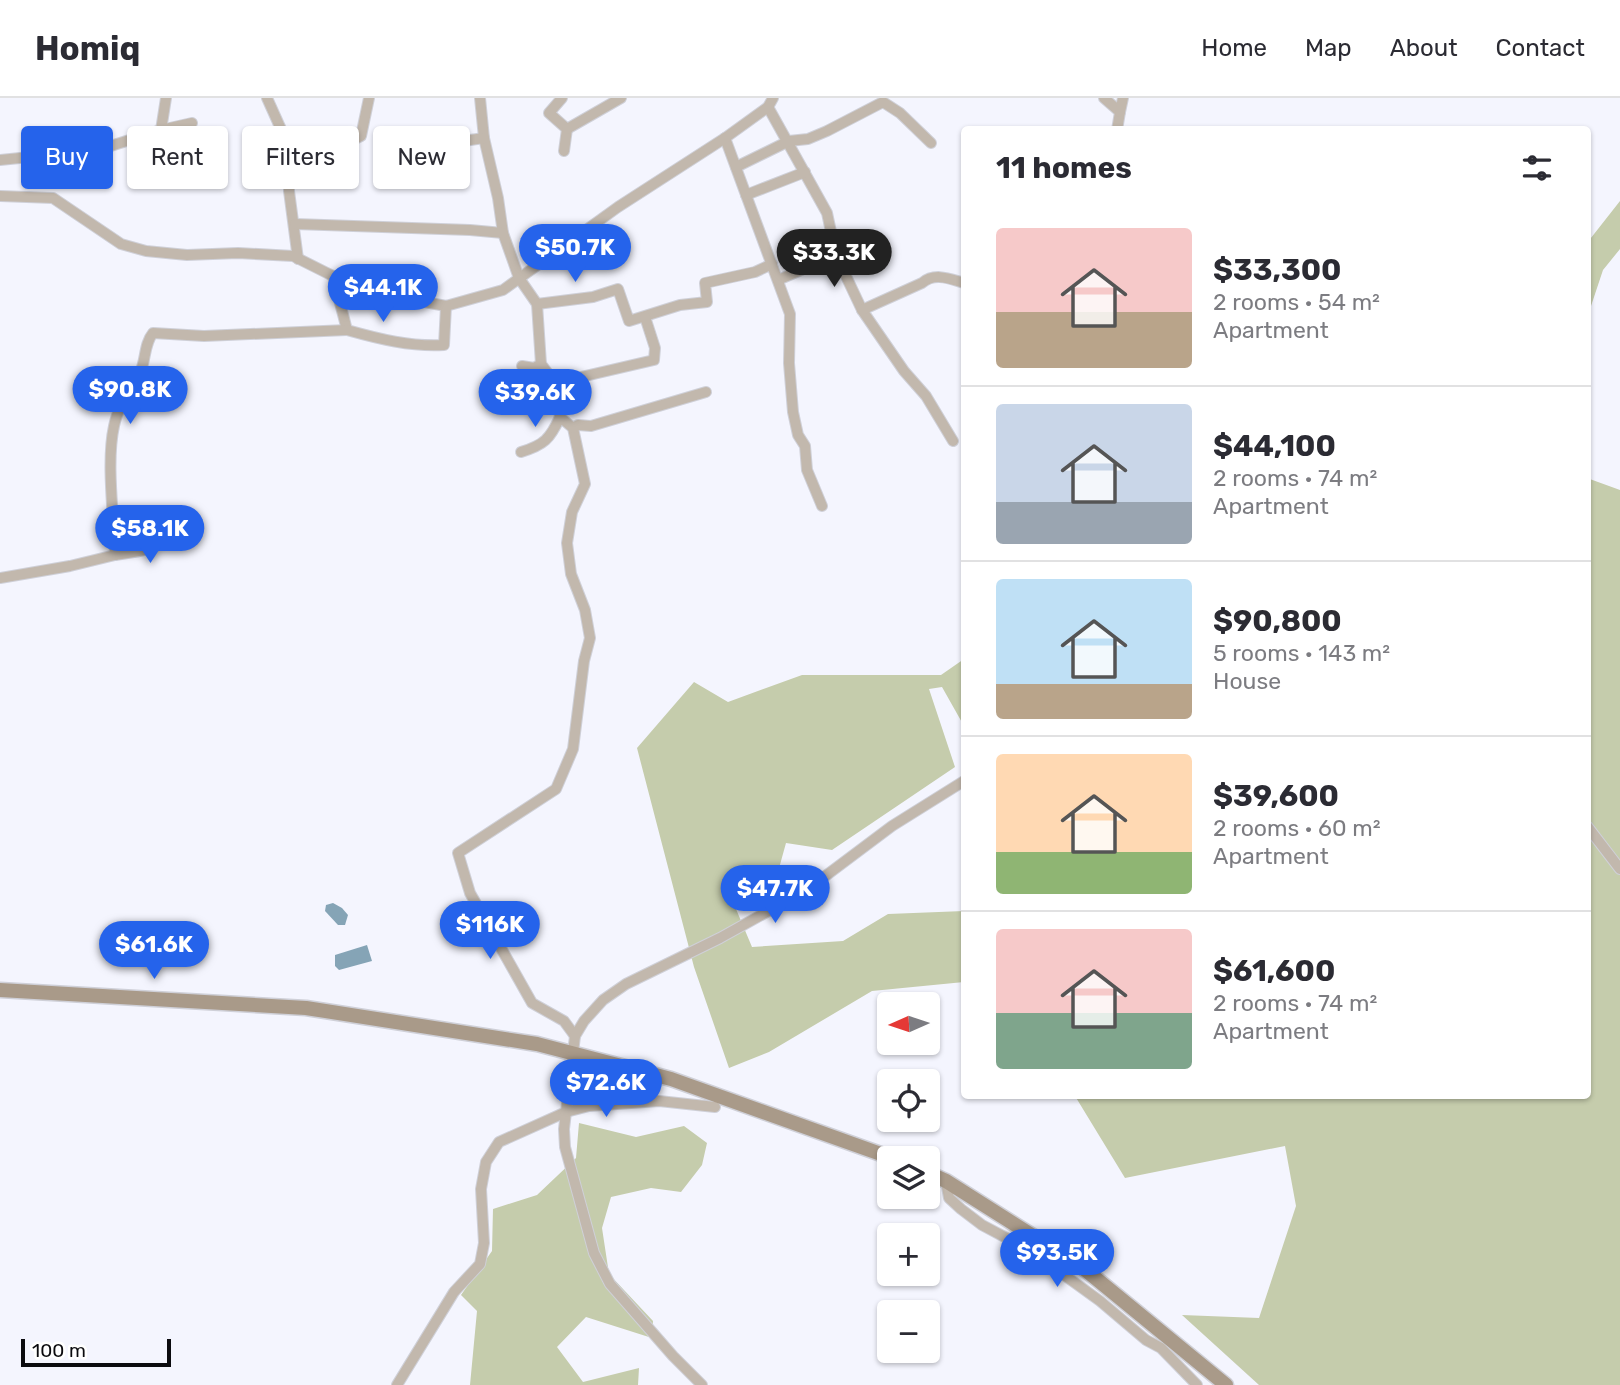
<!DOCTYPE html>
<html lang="en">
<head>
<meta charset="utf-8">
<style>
	:root { --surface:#fff; --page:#f2f2f3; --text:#2b2b33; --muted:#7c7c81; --line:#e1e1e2; --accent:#2563eb }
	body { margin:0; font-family:Rubik,sans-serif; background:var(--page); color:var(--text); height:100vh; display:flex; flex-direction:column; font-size:26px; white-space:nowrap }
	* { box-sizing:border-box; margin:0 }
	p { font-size:23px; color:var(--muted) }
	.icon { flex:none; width:38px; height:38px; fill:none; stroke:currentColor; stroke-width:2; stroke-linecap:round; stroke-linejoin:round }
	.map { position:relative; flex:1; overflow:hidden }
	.details { position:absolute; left:961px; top:28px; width:630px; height:973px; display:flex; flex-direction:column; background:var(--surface); border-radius:7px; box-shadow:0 2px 5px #0004 }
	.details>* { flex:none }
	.guide { position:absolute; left:21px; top:28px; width:665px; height:63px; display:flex; gap:14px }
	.needle { width:46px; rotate:267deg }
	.fabs { position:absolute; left:877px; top:894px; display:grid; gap:14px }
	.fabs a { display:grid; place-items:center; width:63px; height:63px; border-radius:7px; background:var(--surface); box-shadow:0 2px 5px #0004; font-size:35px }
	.scale { position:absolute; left:21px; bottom:18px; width:150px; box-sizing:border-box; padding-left:7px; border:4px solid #0b0b0f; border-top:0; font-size:19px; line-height:24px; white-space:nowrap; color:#0b0b0f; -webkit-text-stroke:5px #fff; paint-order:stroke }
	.price { position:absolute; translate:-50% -60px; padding:0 16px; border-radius:24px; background:var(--accent); color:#fff; font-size:23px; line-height:46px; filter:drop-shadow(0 2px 4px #0008) }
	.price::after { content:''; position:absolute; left:50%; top:42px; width:21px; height:16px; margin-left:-10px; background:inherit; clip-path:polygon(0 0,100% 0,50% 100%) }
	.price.current { background:#222; color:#fff }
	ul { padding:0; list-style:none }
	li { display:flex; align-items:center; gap:21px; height:175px; padding:0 35px }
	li+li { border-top:2px solid var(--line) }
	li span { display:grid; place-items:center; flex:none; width:196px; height:140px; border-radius:7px; color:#555 }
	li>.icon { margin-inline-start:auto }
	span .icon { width:84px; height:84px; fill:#fffc; stroke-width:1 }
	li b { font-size:30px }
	h2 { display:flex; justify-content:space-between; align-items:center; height:84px; padding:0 35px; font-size:30px }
	.chip { padding:0 24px; border-radius:7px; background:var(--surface); box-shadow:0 2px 5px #0004; font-size:24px; line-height:63px }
	.chip.current { background:var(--accent); color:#fff }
	header { display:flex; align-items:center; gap:42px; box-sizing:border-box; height:98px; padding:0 35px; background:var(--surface); border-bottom:2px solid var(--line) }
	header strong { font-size:33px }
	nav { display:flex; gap:38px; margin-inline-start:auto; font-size:24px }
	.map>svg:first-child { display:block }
	.forest { fill:#c5ccac }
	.water { fill:#85a4b6 }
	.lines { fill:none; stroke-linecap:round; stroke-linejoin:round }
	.street-casing { stroke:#cfd0d8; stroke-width:12 }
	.secondary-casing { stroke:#cfd0d8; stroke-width:17 }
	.street { stroke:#c2b8ad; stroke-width:10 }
	.secondary { stroke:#a99a89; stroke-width:14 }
</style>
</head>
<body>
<header>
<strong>Homiq</strong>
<nav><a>Home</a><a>Map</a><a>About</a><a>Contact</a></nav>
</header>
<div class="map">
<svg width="1620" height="1287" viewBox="0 0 1620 1287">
	<rect width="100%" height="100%" fill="#f4f5fe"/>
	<!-- forest -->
	<g class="forest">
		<path d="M1620,103v48l-17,21 -16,48v-75z"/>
		<path d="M1587,380l33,12v895h-361l-77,-70 77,3 37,-112 -11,-60 -160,32 -50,-82h512z"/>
		<path d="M964,561v67l-22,-39 -13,2 26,78 -123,83 -46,-7 -15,54 -35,-16 -8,9 24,57 91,-6 45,-27 76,-3v71l-92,9 -103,61 -40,16 -35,-101 -57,-219 57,-66 34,20 74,-27h139z"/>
		<path d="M579,1025l57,14 48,-11 23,17 -5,22 -21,27 -30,-4 -40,9 -9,31 7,46 44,47 -1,17 -66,-21 -29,30 26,35 56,-14 -1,17h-168l7,-74 -16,-16 31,-44 1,-42 44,-14 39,-37z"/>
	</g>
	<!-- water -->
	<g class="water">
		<path d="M333,805l9,5 6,7 -3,10h-7l-13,-14 1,-6z"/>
		<path d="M367,847l5,16 -33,9 -4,-4v-11z"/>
	</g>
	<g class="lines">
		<!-- street casing -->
		<g class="street-casing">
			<g id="street">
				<path d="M267,0l22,49v44l9,68"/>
				<path d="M480,0l4,40 14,60 5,35 16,45 18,26 4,60 14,19 5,34 13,11 12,56 -13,28 -5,31 4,31 14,36 5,28 -6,23 -11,88 -17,40 -98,64 12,40 62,110 32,18 11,15"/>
				<path d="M562,0l-13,15 18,16 -3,22"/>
				<path d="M1104,0l16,14 -3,18"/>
				<path d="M768,9l59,106 9,42 26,55 42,61 22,25 27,45"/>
				<path d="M1120,14l3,-14"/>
				<path d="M567,31l54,-31"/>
				<path d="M161,32l5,-32"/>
				<path d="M725,40l65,176 -1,49 4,49 5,23 7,11 2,24 15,36"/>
				<path d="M436,47l48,-7"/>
				<path d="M289,49l55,-3 17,-8 8,-38"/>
				<path d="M0,62l98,-10 63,-20 31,-7"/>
				<path d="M736,69l53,-26 19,-2 19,-8 56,-29 17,11 31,30"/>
				<path d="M746,97l59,-23"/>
				<path d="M0,98l53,2 68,46 25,7 41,4 51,-2 55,3 40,20 60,20 53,10 57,-16 115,-83 107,-69 43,-31 5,-9"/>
				<path d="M295,126l175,6 33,3"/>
				<path d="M333,178l14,54c32,9 64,17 97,15l2,-39"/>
				<path d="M778,182l58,-25"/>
				<path d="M537,206l56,-7 25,-8 11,32 51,-16 27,-3 -2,-19 50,-11 17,-8"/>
				<path d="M862,212l60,-27c13,-11 28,-4 42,0"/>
				<path d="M522,268l12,2 7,-4 -3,16 -11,20"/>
				<path d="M555,285l99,-23 1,-12 -10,-31"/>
				<path d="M573,330l5,-3 13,1 115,-34"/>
				<path d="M521,354c23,-7 29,-13 39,-35"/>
				<path d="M115,457c19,-3 38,-4 53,-17"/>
				<path d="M0,480l70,-12 45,-11c-1,-38 -9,-93 -1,-129 4,-20 16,-36 26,-53 6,-13 4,-29 13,-40l51,3 143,-6"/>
				<path d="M1587,728l33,43"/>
				<path d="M946,1083l3,17 12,11 21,16 49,26 69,50 46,39 15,8 36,37"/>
				<path d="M397,1287l57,-93 26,-28 4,-21 -3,-54 5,-27 13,-20 67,-30 23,-6 70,-5 56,6"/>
				<path d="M702,1287l-29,-29 -63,-72 -16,-31 -29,-106 -1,-18 11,-93 9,-15 19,-21 23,-16 94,-46 88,-49 84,-63 72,-45"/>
			</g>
		</g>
		<!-- secondary casing -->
		<g class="secondary-casing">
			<g id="secondary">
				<path d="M0,892l306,18 231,36 134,35 221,79"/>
				<path d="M928,1075l18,8 136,86 144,118"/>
			</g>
		</g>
		<!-- street -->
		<use href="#street" class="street"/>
		<!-- secondary -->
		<use href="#secondary" class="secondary"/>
	</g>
</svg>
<div class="fabs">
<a><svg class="needle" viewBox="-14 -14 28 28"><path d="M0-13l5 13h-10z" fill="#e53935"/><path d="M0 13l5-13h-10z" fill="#7c7c81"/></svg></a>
<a><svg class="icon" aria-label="locate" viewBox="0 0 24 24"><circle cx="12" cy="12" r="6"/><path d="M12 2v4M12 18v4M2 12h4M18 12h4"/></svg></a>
<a><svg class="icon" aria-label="layers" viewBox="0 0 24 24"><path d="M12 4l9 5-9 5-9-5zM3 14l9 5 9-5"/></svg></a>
<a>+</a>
<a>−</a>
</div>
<div class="scale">100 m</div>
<b class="price" style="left:575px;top:186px">$50.7K</b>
<b class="price current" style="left:834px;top:191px">$33.3K</b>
<b class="price" style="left:383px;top:226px">$44.1K</b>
<b class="price" style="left:130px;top:328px">$90.8K</b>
<b class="price" style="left:535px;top:331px">$39.6K</b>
<b class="price" style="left:150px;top:467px">$58.1K</b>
<b class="price" style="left:775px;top:827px">$47.7K</b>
<b class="price" style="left:490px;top:863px">$116K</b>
<b class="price" style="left:154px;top:883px">$61.6K</b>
<b class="price" style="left:606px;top:1021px">$72.6K</b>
<b class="price" style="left:1057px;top:1191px">$93.5K</b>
<div class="guide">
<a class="chip current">Buy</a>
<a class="chip">Rent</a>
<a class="chip">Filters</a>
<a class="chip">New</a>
</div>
<section class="details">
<h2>11 homes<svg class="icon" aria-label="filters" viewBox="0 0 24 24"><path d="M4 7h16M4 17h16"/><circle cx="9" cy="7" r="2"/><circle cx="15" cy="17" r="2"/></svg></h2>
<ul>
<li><span style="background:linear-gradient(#f6c9c9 60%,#b9a48a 0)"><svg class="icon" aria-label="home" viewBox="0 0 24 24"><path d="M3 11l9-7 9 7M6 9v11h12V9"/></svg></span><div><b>$33,300</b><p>2 rooms · 54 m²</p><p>Apartment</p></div></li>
<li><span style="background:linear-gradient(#c9d6e8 70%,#9aa5b1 0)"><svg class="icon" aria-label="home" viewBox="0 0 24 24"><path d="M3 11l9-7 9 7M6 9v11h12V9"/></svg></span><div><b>$44,100</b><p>2 rooms · 74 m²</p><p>Apartment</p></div></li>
<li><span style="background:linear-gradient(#bfe0f5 75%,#b9a48a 0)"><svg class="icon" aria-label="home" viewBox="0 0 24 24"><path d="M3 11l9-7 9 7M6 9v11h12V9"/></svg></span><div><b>$90,800</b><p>5 rooms · 143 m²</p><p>House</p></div></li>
<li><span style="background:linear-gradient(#ffd9b3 70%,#8fb573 0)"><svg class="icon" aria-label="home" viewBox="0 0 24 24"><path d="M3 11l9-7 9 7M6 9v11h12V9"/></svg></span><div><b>$39,600</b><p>2 rooms · 60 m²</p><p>Apartment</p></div></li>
<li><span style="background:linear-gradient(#f6c9c9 60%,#7fa58c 0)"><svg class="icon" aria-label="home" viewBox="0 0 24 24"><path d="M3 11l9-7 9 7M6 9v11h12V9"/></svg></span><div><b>$61,600</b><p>2 rooms · 74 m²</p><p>Apartment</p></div></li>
</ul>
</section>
</div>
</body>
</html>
